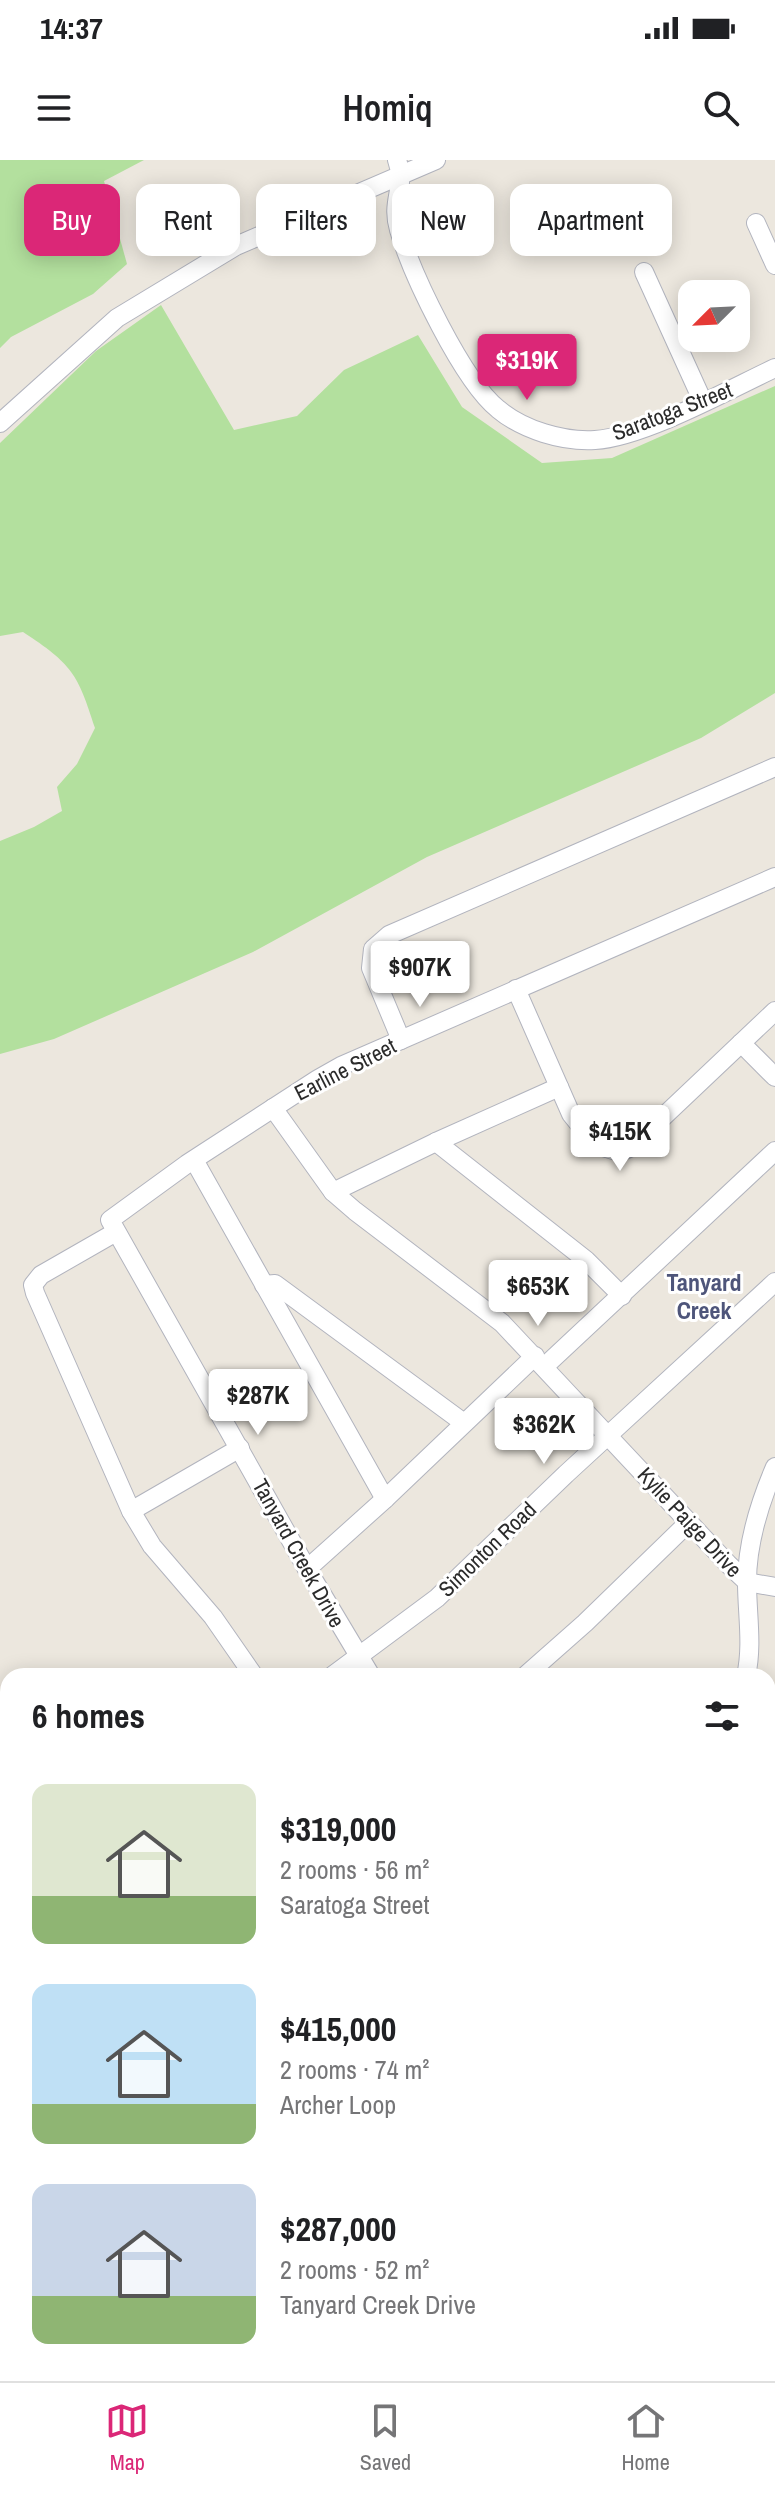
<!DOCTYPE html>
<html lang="en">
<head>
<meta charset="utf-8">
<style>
	:root { --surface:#fff; --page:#f6f6f6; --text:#202124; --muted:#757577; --line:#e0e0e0; --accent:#db2777 }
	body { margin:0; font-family:"Archivo Narrow",sans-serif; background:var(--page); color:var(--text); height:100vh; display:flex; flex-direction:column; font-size:30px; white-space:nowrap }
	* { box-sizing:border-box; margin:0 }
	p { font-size:26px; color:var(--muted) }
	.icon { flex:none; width:44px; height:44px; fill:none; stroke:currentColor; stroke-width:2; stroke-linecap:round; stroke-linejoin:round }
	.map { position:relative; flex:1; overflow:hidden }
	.details { position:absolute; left:0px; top:1508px; width:776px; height:714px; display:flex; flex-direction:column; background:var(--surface); border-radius:24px 24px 0 0; box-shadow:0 4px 20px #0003 }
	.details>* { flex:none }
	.hud { position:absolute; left:24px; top:24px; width:728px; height:72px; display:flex; gap:16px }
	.needle { width:52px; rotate:246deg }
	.controls { position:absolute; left:678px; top:120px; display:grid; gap:16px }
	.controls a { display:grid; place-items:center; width:72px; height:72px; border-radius:16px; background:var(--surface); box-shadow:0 4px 20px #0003; font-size:40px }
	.price { position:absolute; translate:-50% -68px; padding:0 18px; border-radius:8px; background:#fff; color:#222; font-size:26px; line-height:52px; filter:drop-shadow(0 2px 4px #0008) }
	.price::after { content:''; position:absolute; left:50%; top:48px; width:24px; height:18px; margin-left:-12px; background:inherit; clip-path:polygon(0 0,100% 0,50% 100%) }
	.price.active { background:var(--accent); color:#fff }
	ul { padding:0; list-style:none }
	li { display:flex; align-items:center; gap:24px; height:200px; padding:0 32px }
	li span { display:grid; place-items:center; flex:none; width:224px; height:160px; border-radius:16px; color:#555 }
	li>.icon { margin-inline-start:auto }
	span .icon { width:96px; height:96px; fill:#fffc; stroke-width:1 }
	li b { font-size:34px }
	h2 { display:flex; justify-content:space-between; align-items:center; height:96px; padding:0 32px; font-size:34px }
	.chip { padding:0 28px; border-radius:16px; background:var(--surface); box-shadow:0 4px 20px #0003; font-size:28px; line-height:72px }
	.chip.active { background:var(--accent); color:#fff }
	.status { display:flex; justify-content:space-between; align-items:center; height:56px; padding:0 40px; background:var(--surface); direction:ltr }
	.status svg { height:22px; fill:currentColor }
	header { display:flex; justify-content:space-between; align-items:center; height:104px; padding:0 32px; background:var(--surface); font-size:36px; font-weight:600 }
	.dock { display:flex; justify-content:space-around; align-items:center; height:112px; border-top:2px solid var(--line); background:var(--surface); font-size:22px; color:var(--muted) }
	.dock a { display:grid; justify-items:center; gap:4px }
	.dock .active { color:var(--accent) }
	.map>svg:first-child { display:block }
	.green { fill:#b3e09e }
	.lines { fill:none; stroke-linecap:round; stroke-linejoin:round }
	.minor-casing { stroke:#b2b4be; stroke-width:20 }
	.path { stroke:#c8c8c8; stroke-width:3; stroke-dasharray:6 4; stroke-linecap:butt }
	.minor { stroke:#fff; stroke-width:18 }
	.labels { text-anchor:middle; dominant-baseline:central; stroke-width:6; stroke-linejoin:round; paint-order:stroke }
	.street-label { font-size:22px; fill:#2b2b2b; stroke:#fff }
	.neighbourhood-label { font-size:24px; font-weight:bold; fill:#4e557a; stroke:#fff }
</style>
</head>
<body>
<div class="status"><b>14:37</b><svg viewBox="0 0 49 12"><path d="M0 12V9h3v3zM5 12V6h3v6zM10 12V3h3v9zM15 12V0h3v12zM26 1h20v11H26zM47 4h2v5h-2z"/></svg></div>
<header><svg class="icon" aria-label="menu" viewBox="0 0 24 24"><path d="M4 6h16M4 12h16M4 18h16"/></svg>Homiq<svg class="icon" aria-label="search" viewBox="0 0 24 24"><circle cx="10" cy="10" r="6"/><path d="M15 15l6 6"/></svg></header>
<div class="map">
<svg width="775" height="2221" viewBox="0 0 775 2221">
	<rect width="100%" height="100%" fill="#ece7de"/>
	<!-- green -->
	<g class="green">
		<path d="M0,0h144l-40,21 23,83 -34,30 -82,43 -11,11z"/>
		<path d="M161,145l73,125 63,-14 47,-46 74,-35 44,72 80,56 70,-5 163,-72v307l-74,45 -274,119 -174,95 -199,87 -54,15v-213l34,-14 28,-16 -5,-24 20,-23 18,-36c-17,-54 -23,-64 -72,-96l-23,4v-193l96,-92z"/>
		<path d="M768,1857l7,2v362h-498l-3,-7h494z"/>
		<path d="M0,1979l8,20v100l-8,5z"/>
		<path d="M8,2128v86h73l3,7h-84v-90z"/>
	</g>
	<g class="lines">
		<!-- minor casing -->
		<g class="minor-casing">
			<g id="minor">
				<path d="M397,0c10,27 -7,40 2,70 13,45 64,151 99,179 25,21 65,33 97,31 49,-3 135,-51 180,-72"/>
				<path d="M756,63l19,42"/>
				<path d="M644,112l59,130"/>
				<path d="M0,263l117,-105 119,-72 200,-86"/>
				<path d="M516,829l55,125 25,31 24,7 9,-4 15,-13 131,-124"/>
				<path d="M401,880l-30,-72 2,-19 16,-14 386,-168"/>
				<path d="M741,883l34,34"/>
				<path d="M273,948l60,84 22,19 147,112 226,241 19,18 28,5"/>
				<path d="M436,982l150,118 36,36"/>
				<path d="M194,1000l191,339"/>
				<path d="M333,1032l103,-50 123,-55"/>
				<path d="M116,1072l-75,43 -8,10 2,8 96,218 21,35 61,71 41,59"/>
				<path d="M264,1125l11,-1 189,139"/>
				<path d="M545,1206l230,-215"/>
				<path d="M131,1351l109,-63"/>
				<path d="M307,1409l78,-70 150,-143"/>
				<path d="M332,1516l105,-78 129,-124 209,-192"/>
				<path d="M371,1516l-64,-107 -197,-349 77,-56 131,-85 23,-13 434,-189"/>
				<path d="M525,1516l60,-53 104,-101"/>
				<path d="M746,1516c7,-31 1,-62 1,-94 0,-38 13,-80 28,-115"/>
				<path d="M768,1662l7,-7"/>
				<path d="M0,1668l8,-3"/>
				<path d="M0,1847l8,18"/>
				<path d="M158,2214l3,7"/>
			</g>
		</g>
		<!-- path -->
		<path class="path" d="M768,1842l7,1"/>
		<!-- minor -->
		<use href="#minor" class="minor"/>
	</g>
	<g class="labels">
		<!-- street labels -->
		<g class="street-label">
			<text transform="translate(672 251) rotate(-21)">Saratoga Street</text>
			<text transform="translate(345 909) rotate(-27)">Earline Street</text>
			<text transform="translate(690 1362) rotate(47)">Kylie Paige Drive</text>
			<text transform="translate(487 1389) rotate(-44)">Simonton Road</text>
			<text transform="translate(299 1393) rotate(61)">Tanyard Creek Drive</text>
		</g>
		<!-- neighbourhood labels -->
		<g class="neighbourhood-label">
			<text x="704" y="1122">Tanyard<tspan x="704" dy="28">Creek</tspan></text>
		</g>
	</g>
</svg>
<div class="controls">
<a><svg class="needle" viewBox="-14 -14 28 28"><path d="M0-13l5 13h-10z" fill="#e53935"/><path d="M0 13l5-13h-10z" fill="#757577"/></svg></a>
</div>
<b class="price active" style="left:527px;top:242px">$319K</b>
<b class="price" style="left:420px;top:849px">$907K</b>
<b class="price" style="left:620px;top:1013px">$415K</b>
<b class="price" style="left:538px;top:1168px">$653K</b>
<b class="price" style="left:258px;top:1277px">$287K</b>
<b class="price" style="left:544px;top:1306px">$362K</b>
<div class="hud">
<a class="chip active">Buy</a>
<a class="chip">Rent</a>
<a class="chip">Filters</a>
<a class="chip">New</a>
<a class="chip">Apartment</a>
</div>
<section class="details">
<h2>6 homes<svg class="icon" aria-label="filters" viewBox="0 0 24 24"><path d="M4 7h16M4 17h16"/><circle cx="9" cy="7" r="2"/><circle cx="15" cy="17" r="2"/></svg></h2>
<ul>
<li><span style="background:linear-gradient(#dfe7d0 70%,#8fb573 0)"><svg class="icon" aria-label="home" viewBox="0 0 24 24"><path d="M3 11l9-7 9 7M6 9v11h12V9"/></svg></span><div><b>$319,000</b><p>2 rooms · 56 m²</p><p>Saratoga Street</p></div></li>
<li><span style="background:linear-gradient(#bfe0f5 75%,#8fb573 0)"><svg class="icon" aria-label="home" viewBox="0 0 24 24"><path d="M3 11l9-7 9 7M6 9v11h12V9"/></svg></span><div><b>$415,000</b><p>2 rooms · 74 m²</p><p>Archer Loop</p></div></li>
<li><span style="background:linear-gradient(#c9d6e8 70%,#8fb573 0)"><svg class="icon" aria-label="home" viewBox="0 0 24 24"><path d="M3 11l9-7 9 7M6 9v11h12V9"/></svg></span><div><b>$287,000</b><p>2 rooms · 52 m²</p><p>Tanyard Creek Drive</p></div></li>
</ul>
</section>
</div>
<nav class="dock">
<a class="active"><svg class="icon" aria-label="map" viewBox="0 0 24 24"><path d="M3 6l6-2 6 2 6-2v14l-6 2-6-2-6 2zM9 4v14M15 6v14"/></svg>Map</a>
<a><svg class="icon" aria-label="saved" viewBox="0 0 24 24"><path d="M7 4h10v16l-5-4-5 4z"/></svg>Saved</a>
<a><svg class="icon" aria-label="home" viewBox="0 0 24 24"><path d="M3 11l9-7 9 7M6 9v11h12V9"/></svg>Home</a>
</nav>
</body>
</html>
